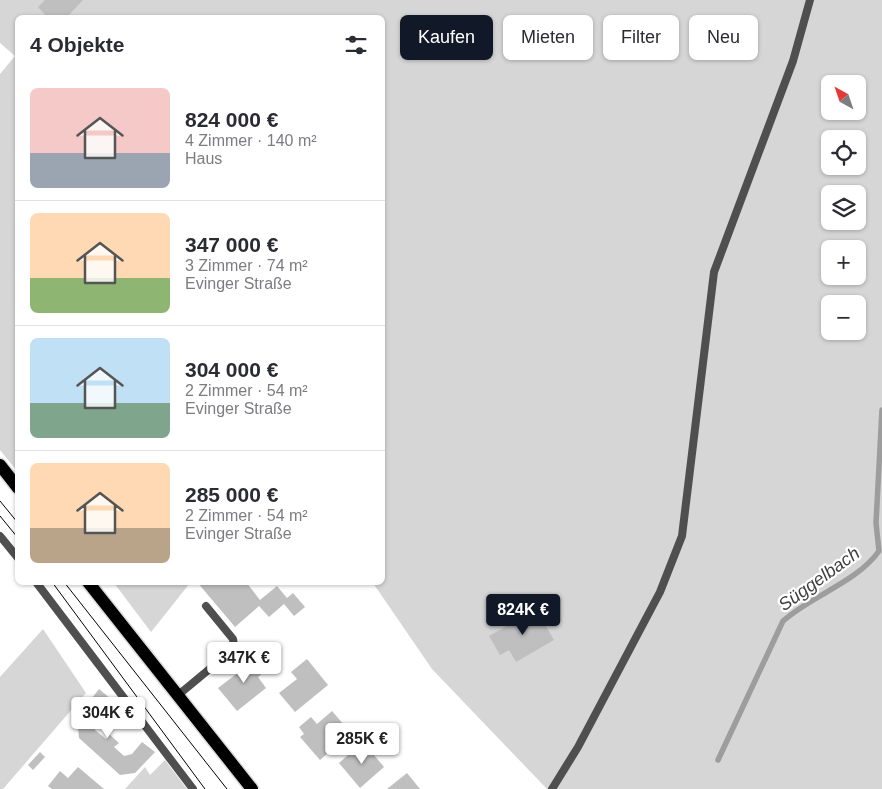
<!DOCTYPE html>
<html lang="de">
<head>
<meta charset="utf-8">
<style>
	:root { --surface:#fff; --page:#f2f2f3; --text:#2b2b33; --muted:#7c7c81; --line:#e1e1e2; --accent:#111827 }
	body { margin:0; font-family:Helvetica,sans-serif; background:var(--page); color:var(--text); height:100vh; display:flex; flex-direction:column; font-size:19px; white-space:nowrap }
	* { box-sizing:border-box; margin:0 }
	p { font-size:16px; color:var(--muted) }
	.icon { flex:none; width:28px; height:28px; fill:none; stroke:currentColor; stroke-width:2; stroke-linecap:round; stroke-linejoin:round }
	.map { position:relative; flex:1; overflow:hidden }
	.details { position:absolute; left:15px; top:15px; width:370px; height:570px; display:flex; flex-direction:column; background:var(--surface); border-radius:8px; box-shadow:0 1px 4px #0004 }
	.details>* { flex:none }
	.banner { position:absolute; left:400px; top:15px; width:406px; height:45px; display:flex; gap:10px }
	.needle { width:32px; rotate:320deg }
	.tools { position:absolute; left:821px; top:75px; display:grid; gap:10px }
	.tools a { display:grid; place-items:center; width:45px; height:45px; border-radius:8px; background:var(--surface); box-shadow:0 1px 4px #0004; font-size:25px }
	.price { position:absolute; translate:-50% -42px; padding:0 11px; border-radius:5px; background:#fff; color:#222; font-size:16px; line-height:32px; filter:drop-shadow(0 1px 2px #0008) }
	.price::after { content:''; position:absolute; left:50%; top:30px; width:15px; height:11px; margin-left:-8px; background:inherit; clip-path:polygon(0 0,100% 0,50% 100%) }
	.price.active { background:var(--accent); color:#fff }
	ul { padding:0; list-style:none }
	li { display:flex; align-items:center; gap:15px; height:125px; padding:0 15px }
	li+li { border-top:1px solid var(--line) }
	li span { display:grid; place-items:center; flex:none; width:140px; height:100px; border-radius:8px; color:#555 }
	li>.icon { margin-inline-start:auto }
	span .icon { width:60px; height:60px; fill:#fffc; stroke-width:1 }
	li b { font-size:21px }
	h2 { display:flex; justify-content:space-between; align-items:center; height:60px; padding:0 15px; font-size:21px }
	.pill { padding:0 18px; border-radius:8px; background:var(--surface); box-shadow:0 1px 4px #0004; font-size:18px; line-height:45px }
	.pill.active { background:var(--accent); color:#fff }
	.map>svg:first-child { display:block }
	.green { fill:#d6d6d6; fill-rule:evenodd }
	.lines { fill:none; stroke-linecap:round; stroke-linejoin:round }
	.stream { stroke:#9d9d9d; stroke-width:5.5 }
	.building { fill:#bfbfbf }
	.primary-casing { stroke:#dbdbdb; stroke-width:15 }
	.lane { stroke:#4f4f4f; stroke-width:8 }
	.primary { stroke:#000; stroke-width:12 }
	.tram { stroke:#000; stroke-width:1 }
	.labels { text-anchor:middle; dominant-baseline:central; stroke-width:4.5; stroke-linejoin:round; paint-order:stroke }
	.water-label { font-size:18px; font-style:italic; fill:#3e3e3e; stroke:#fff }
</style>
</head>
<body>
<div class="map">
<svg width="882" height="789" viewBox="0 0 882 789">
	<rect width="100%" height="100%" fill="#fff"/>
	<!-- green -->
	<g class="green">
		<path d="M0,0h882v789h-335l-115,-120 -59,-86 9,-1v-564h-364l-1,453 -17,-21v-376l15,-18 -15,-13zM830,84h28v27h-28zM830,139h28v27h-28zM830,194h28v27h-28zM830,249h28v27h-28zM830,304h28v27h-28z"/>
		<path d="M114,583h76l-39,49z"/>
		<path d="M43,629l43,64 -83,96h-3v-112z"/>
		<path d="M165,760l22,29h-62l20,-22 5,8z"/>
	</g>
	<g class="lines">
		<!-- stream -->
		<path class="stream" d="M718,760l65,-139c29,-26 73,-38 96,-70l-3,-28 6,-113"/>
	</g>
	<!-- building -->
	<g class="building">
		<path d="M45,0h38l-17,18h-18l-10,-11z"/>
		<path d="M197,582h49l14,18 17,-14 10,12 6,-5 12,14 -11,9 -10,-12 -15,13 -10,-11 -24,21z"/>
		<path d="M536,609l18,31 -38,22 -7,-12 -9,5 -11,-19z"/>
		<path d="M250,654l14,18 -6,5 8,11 -29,23 -19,-23 21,-16 -4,-5z"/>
		<path d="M307,659l21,26 -33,27 -16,-19 18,-14 -6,-7z"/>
		<path d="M99,689l13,11 -17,22v8l11,9 3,-5 10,9 -5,4 10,9 8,-2 10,-12 13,10 -20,21 -15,2 -41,-37 -2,-21z"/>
		<path d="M332,711l19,22 -31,27 -20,-23 4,-3 -5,-7 12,-10 6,7z"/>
		<path d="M363,742l21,25 -24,21 -21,-25z"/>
		<path d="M40,752l5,5 -12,13 -5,-5z"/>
		<path d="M78,767l26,22h-52l-4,-3 12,-15 8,7z"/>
		<path d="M407,773l13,16h-33z"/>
	</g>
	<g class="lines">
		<!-- primary casing -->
		<g class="primary-casing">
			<g id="primary">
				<path d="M0,465l18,23"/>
				<path d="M88,582l164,207"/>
			</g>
		</g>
		<!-- lane -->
		<g class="lane">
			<path d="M0,536l18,22"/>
			<path d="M36,582l157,207"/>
			<path d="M177,696l53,-44 4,-7 -1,-6 -27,-33"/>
			<path d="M552,789l26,-42 82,-155 22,-56 32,-264 79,-211 17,-61"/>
		</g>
		<!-- primary -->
		<use href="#primary" class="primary"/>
		<!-- tram -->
		<g class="tram">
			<path d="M0,501l18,22"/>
			<path d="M0,516l18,22"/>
			<path d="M52,582l153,207"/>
			<path d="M64,582l163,207"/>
		</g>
	</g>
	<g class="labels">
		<!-- water labels -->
		<g class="water-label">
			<text transform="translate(819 579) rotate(-36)">Süggelbach</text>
		</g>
	</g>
</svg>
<div class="tools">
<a><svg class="needle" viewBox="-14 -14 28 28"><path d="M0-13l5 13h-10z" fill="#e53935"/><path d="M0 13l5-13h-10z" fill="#7c7c81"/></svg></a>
<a><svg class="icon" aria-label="locate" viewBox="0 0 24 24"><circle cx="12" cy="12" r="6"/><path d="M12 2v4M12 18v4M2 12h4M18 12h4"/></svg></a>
<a><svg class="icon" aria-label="layers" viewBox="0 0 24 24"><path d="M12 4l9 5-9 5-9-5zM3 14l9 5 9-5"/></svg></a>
<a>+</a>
<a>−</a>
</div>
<b class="price active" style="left:523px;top:636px">824K €</b>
<b class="price" style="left:244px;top:684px">347K €</b>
<b class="price" style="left:108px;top:739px">304K €</b>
<b class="price" style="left:362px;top:765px">285K €</b>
<div class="banner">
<a class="pill active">Kaufen</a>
<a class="pill">Mieten</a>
<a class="pill">Filter</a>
<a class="pill">Neu</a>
</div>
<section class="details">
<h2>4 Objekte<svg class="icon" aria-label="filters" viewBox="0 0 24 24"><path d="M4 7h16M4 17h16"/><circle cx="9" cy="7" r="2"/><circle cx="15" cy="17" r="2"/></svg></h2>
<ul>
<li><span style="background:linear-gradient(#f6c9c9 65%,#9aa5b1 0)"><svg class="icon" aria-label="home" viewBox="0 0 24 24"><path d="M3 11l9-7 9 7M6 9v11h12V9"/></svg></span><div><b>824 000 €</b><p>4 Zimmer · 140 m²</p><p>Haus</p></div></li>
<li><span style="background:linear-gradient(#ffd9b3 65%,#8fb573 0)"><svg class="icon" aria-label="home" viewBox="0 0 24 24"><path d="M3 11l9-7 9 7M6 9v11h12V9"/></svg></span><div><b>347 000 €</b><p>3 Zimmer · 74 m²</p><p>Evinger Straße</p></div></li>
<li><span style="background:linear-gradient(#bfe0f5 65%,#7fa58c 0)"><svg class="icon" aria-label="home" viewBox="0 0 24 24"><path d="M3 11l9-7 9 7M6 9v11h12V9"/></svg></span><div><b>304 000 €</b><p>2 Zimmer · 54 m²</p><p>Evinger Straße</p></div></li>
<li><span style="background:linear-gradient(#ffd9b3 65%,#b9a48a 0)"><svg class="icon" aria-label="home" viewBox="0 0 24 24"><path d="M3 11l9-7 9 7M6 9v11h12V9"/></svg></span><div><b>285 000 €</b><p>2 Zimmer · 54 m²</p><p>Evinger Straße</p></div></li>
</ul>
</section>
</div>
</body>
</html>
